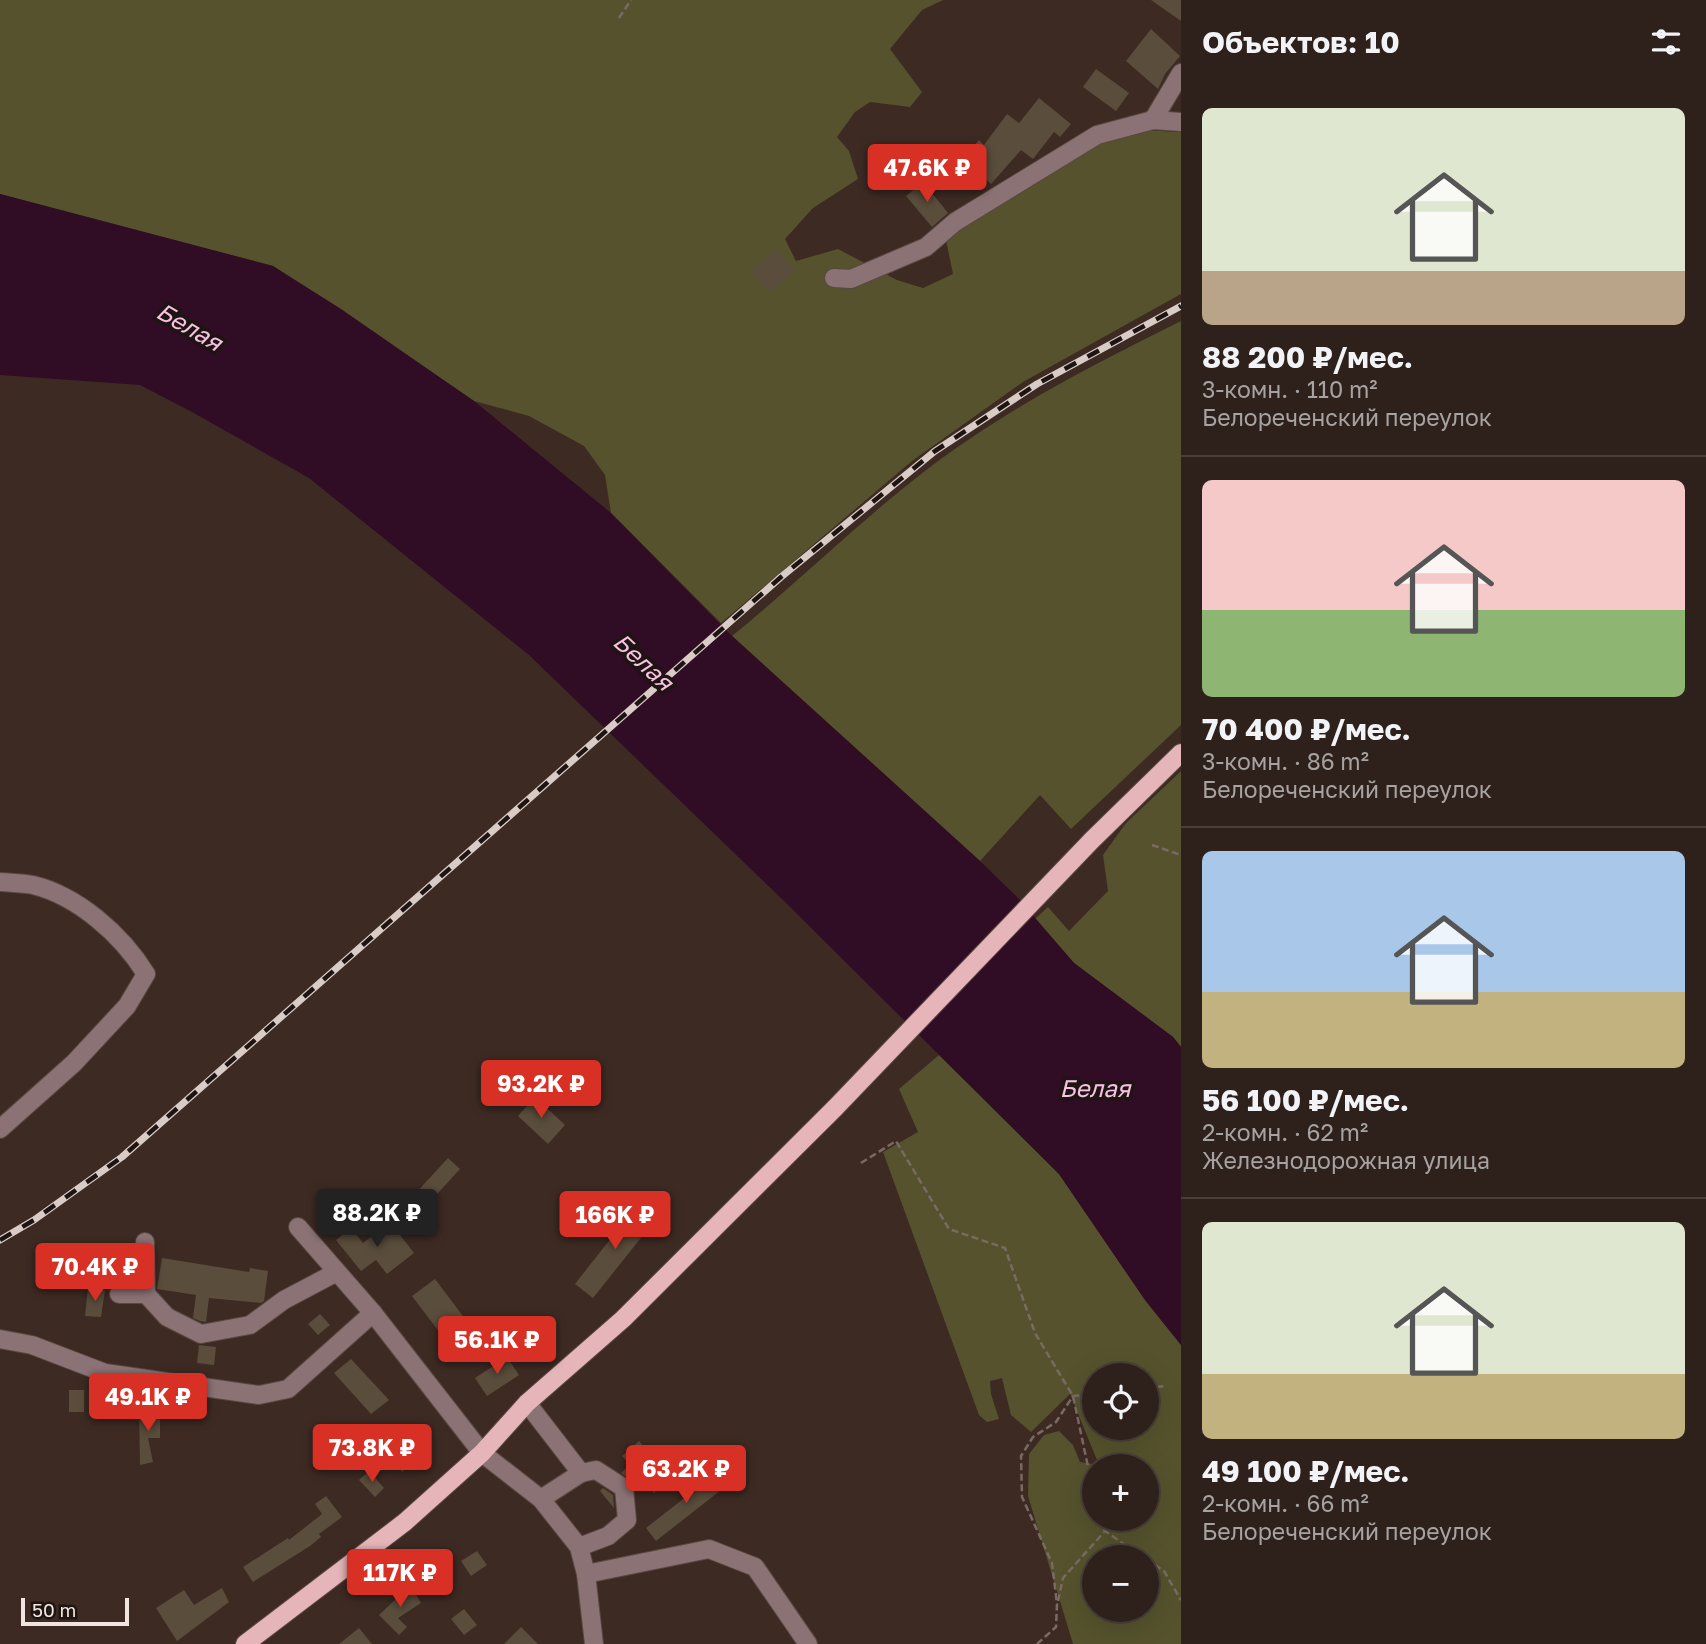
<!DOCTYPE html>
<html lang="ru">
<head>
<meta charset="utf-8">
<style>
	:root { --surface:#2e201a; --page:#362823; --text:#f1f3f6; --muted:#a7a3a2; --line:#493e39; --accent:#d93025 }
	body { margin:0; font-family:"Golos Text",sans-serif; background:var(--page); color:var(--text); height:100vh; display:flex; flex-direction:column; font-size:26px; white-space:nowrap }
	* { box-sizing:border-box; margin:0 }
	p { font-size:23px; color:var(--muted) }
	.icon { flex:none; width:38px; height:38px; fill:none; stroke:currentColor; stroke-width:2; stroke-linecap:round; stroke-linejoin:round }
	.map { position:relative; flex:1; overflow:hidden }
	.panel { display:flex; flex-direction:column; background:var(--surface); width:525px }
	.panel>* { flex:none }
	.buttons { position:absolute; left:1082px; top:1363px; display:grid; gap:14px }
	.buttons a { display:grid; place-items:center; width:77px; height:77px; border-radius:50%; background:var(--surface); box-shadow:0 7px 28px #0002,0 0 0 2px var(--line); font-size:35px }
	.scale { position:absolute; left:21px; bottom:18px; width:108px; box-sizing:border-box; padding-left:7px; border:4px solid #f2e5e0; border-top:0; font-size:19px; line-height:24px; white-space:nowrap; color:#f2e5e0; -webkit-text-stroke:5px #1e1512; paint-order:stroke }
	.price { position:absolute; translate:-50% -60px; padding:0 16px; border-radius:7px; background:var(--accent); color:#fff; font-size:23px; line-height:46px; filter:drop-shadow(0 2px 4px #0008) }
	.price::after { content:''; position:absolute; left:50%; top:42px; width:21px; height:16px; margin-left:-10px; background:inherit; clip-path:polygon(0 0,100% 0,50% 100%) }
	.price.active { background:#222; color:#fff }
	ul { padding:0; list-style:none }
	li { display:grid; align-content:center; gap:14px; height:371px; padding:0 21px }
	li+li { border-top:2px solid var(--line) }
	li span { display:grid; place-items:center; height:217px; border-radius:10px; color:#555 }
	li>.icon { margin-inline-start:auto }
	span .icon { width:126px; height:126px; fill:#fffc; stroke-width:1 }
	li b { font-size:30px }
	h2 { display:flex; justify-content:space-between; align-items:center; height:84px; padding:0 21px; font-size:30px }
	main { display:flex; flex:1; min-height:0 }
	.map>svg:first-child { display:block }
	.green { fill:#55522d; fill-rule:evenodd }
	.water { fill:#300c25 }
	.building { fill:#5a4d3c }
	.lines { fill:none; stroke-linecap:round; stroke-linejoin:round }
	.minor-casing { stroke:#5a4841; stroke-width:20 }
	.major-casing { stroke:#5a4841; stroke-width:20 }
	.path { stroke:#7b6a64; stroke-width:2.5; stroke-dasharray:7 3.5; stroke-linecap:butt }
	.minor { stroke:#8b7275; stroke-width:18 }
	.major { stroke:#e6b5ba; stroke-width:18 }
	.rail-casing { stroke:#d9cbc6; stroke-width:7 }
	.rail { stroke:#1e1512; stroke-width:4.5; stroke-dasharray:13; stroke-linecap:butt }
	.labels { text-anchor:middle; dominant-baseline:central; stroke-width:7; stroke-linejoin:round; paint-order:stroke }
	.water-label { font-size:24px; font-style:italic; fill:#f9c1e4; stroke:#1e1512 }
</style>
</head>
<body>
<main>
<div class="map">
<svg width="1181" height="1644" viewBox="0 0 1181 1644">
	<rect width="100%" height="100%" fill="#3d2a23"/>
	<!-- green -->
	<g class="green">
		<path d="M0,0h943l-21,10 -32,39 32,43 -12,15 -40,-5 -15,10 -18,25 12,14 9,28 -45,29 -28,31 11,22 42,-12 59,31 26,8 30,-14 -7,-34c49,-44 123,-89 186,-108 14,-4 34,0 49,0v162l-158,88 -111,79 -191,162 -110,-110 -6,-38 -21,-29 -55,-30 -55,-15 -201,-135 -273,-72z"/>
		<path d="M1181,321v404l-110,104 -31,-34 -60,66 -248,-225c80,-65 153,-141 239,-198 66,-45 138,-81 210,-117z"/>
		<path d="M1181,771v276l-8,-10 -99,-74 -39,-44 13,-12 21,24 39,-40 -5,-36 23,-32z"/>
		<path d="M939,1055l120,119 86,126 36,45v299h-108l-45,-148 1,-42 15,-19 15,-4 14,14 7,17 19,3 -29,-71 -39,38 -20,-17 -9,-37 -12,3 1,13 8,25 -12,3 -8,-7 -96,-263 35,-20 -19,-43zM1094,1376h52v52h-52zM1094,1466h52v53h-52zM1094,1558h52v52h-52z"/>
	</g>
	<!-- water -->
	<path class="water" d="M0,194l273,72 68,43 133,92 137,112 121,123 248,225 38,37 56,65 99,74 8,10v298l-36,-45 -86,-126 -275,-273 -255,-246 -220,-177 -117,-66 -52,-27 -140,-10z"/>
	<!-- building -->
	<g class="building">
		<path d="M1151,0h30v21z"/>
		<path d="M1151,29l29,27 -15,18 -7,15 -32,-28z"/>
		<path d="M1096,69l33,24 -13,18 -33,-24z"/>
		<path d="M1039,98l32,26 -11,13 -6,-5 -21,27 -12,-9 -30,34 -29,-25 17,-19 5,5 23,-31 12,9z"/>
		<path d="M923,182l25,31 -16,14 -26,-31z"/>
		<path d="M776,249l19,21 -26,22 -18,-21z"/>
		<path d="M535,1097l30,28 -17,19 -30,-28z"/>
		<path d="M448,1158l12,11 -45,49 -12,-11z"/>
		<path d="M637,1205l19,14 -63,79 -18,-14z"/>
		<path d="M390,1222l24,31 -27,21 -11,-14 -15,11 -25,-31 15,-12 12,15z"/>
		<path d="M162,1258l87,14 1,-4 18,3 -4,30 -3,2 -52,-5 -3,24 -6,-1 -7,-3 3,-23 -39,-6z"/>
		<path d="M435,1279l31,41 -23,17 -31,-41z"/>
		<path d="M88,1288l17,2 -4,27 -16,-1z"/>
		<path d="M320,1314l10,11 -12,10 -10,-11z"/>
		<path d="M199,1345l17,2 -2,18 -17,-2z"/>
		<path d="M507,1357l12,18 -32,21 -12,-18z"/>
		<path d="M351,1359l38,41 -18,14 -37,-41z"/>
		<rect x="69" y="1390" width="15" height="22"/>
		<path d="M139,1410h21v28h-12l5,24 -13,3z"/>
		<path d="M639,1441l32,37 -17,15 -9,-10 -9,8 -3,-9 -12,-9 9,-8 -8,-9z"/>
		<path d="M397,1446l15,18 -10,8 -14,-19z"/>
		<path d="M703,1469l18,21 -65,51 -10,-13 46,-36 -7,-8z"/>
		<path d="M369,1471l15,17 -9,9 -16,-17z"/>
		<path d="M603,1488l10,7 1,13 -14,-17z"/>
		<path d="M326,1496l16,21 -23,17 2,3 -11,9 -57,36 -10,-15 45,-29 1,2 33,-26 -7,-10z"/>
		<path d="M477,1551l10,14 -16,11 -10,-15z"/>
		<path d="M410,1585l11,18 -23,15 9,9 -8,8 -20,-20 18,-17 -2,-3z"/>
		<path d="M222,1588l7,14 -52,39 -21,-33 28,-18 10,15z"/>
		<path d="M464,1609l13,16 -13,10 -13,-16z"/>
		<path d="M521,1627l17,17h-34z"/>
		<path d="M359,1628l13,16h-33z"/>
	</g>
	<g class="lines">
		<!-- minor casing -->
		<g class="minor-casing">
			<g id="minor">
				<path d="M1153,120l28,-47"/>
				<path d="M834,278l17,1 75,-32 29,-25 142,-87 56,-15 28,2"/>
				<path d="M0,882c11,1 22,1 33,3 45,11 89,50 113,89l-19,32 -53,57 -74,66"/>
				<path d="M298,1227l75,86 109,140 59,46 38,48 7,27 8,70"/>
				<path d="M145,1242l1,52"/>
				<path d="M119,1294h27l21,23 34,17 49,-9 34,-25 53,-28"/>
				<path d="M0,1339l32,6 73,28 154,22 29,-6 85,-76"/>
				<path d="M527,1403l54,70 15,-3 28,18 3,32 -19,16 -29,11"/>
				<path d="M541,1499l40,-26"/>
				<path d="M586,1574l123,-25 46,18 53,77"/>
			</g>
		</g>
		<!-- major casing -->
		<g class="major-casing">
			<path id="major" d="M245,1644l160,-122 77,-69 45,-50 96,-84 212,-211 257,-268 89,-87"/>
		</g>
		<!-- path -->
		<g class="path">
			<path d="M619,18l12,-18"/>
			<path d="M1152,845l29,10"/>
			<path d="M861,1163l35,-22 53,88 56,19 30,85 38,63 21,99"/>
			<path d="M1146,1388l21,-2"/>
			<path d="M1101,1519l4,12 39,27"/>
			<path d="M1146,1559l18,12 17,29"/>
			<path d="M1058,1601l5,-23 42,-47"/>
			<path d="M1037,1644l19,-17 1,-23 -5,-41 -30,-66 -1,-41 12,-19 23,-15 17,-26 21,-2"/>
		</g>
		<!-- minor -->
		<use href="#minor" class="minor"/>
		<!-- major -->
		<use href="#major" class="major"/>
		<!-- rail casing -->
		<g class="rail-casing">
			<path id="rail" d="M0,1240l34,-20 88,-63 659,-580 154,-126 102,-67 144,-78"/>
		</g>
		<!-- rail -->
		<use href="#rail" class="rail"/>
	</g>
	<g class="labels">
		<!-- water labels -->
		<g class="water-label">
			<text transform="translate(190 326) rotate(30)">Белая</text>
			<text transform="translate(644 661) rotate(43)">Белая</text>
			<text x="1095" y="1087">Белая</text>
		</g>
	</g>
</svg>
<div class="buttons">
<a><svg class="icon" aria-label="locate" viewBox="0 0 24 24"><circle cx="12" cy="12" r="6"/><path d="M12 2v4M12 18v4M2 12h4M18 12h4"/></svg></a>
<a>+</a>
<a>−</a>
</div>
<div class="scale">50 m</div>
<b class="price" style="left:927px;top:204px">47.6K ₽</b>
<b class="price" style="left:541px;top:1120px">93.2K ₽</b>
<b class="price active" style="left:377px;top:1249px">88.2K ₽</b>
<b class="price" style="left:615px;top:1251px">166K ₽</b>
<b class="price" style="left:95px;top:1303px">70.4K ₽</b>
<b class="price" style="left:497px;top:1376px">56.1K ₽</b>
<b class="price" style="left:148px;top:1433px">49.1K ₽</b>
<b class="price" style="left:372px;top:1484px">73.8K ₽</b>
<b class="price" style="left:686px;top:1505px">63.2K ₽</b>
<b class="price" style="left:400px;top:1609px">117K ₽</b>
</div>
<section class="panel">
<h2>Объектов: 10<svg class="icon" aria-label="filters" viewBox="0 0 24 24"><path d="M4 7h16M4 17h16"/><circle cx="9" cy="7" r="2"/><circle cx="15" cy="17" r="2"/></svg></h2>
<ul>
<li><span style="background:linear-gradient(#dfe7d0 75%,#b9a48a 0)"><svg class="icon" aria-label="home" viewBox="0 0 24 24"><path d="M3 11l9-7 9 7M6 9v11h12V9"/></svg></span><div><b>88 200 ₽/мес.</b><p>3-комн. · 110 m²</p><p>Белореченский переулок</p></div></li>
<li><span style="background:linear-gradient(#f6c9c9 60%,#8fb573 0)"><svg class="icon" aria-label="home" viewBox="0 0 24 24"><path d="M3 11l9-7 9 7M6 9v11h12V9"/></svg></span><div><b>70 400 ₽/мес.</b><p>3-комн. · 86 m²</p><p>Белореченский переулок</p></div></li>
<li><span style="background:linear-gradient(#a9c7e8 65%,#c2b280 0)"><svg class="icon" aria-label="home" viewBox="0 0 24 24"><path d="M3 11l9-7 9 7M6 9v11h12V9"/></svg></span><div><b>56 100 ₽/мес.</b><p>2-комн. · 62 m²</p><p>Железнодорожная улица</p></div></li>
<li><span style="background:linear-gradient(#dfe7d0 70%,#c2b280 0)"><svg class="icon" aria-label="home" viewBox="0 0 24 24"><path d="M3 11l9-7 9 7M6 9v11h12V9"/></svg></span><div><b>49 100 ₽/мес.</b><p>2-комн. · 66 m²</p><p>Белореченский переулок</p></div></li>
</ul>
</section>
</main>
</body>
</html>
